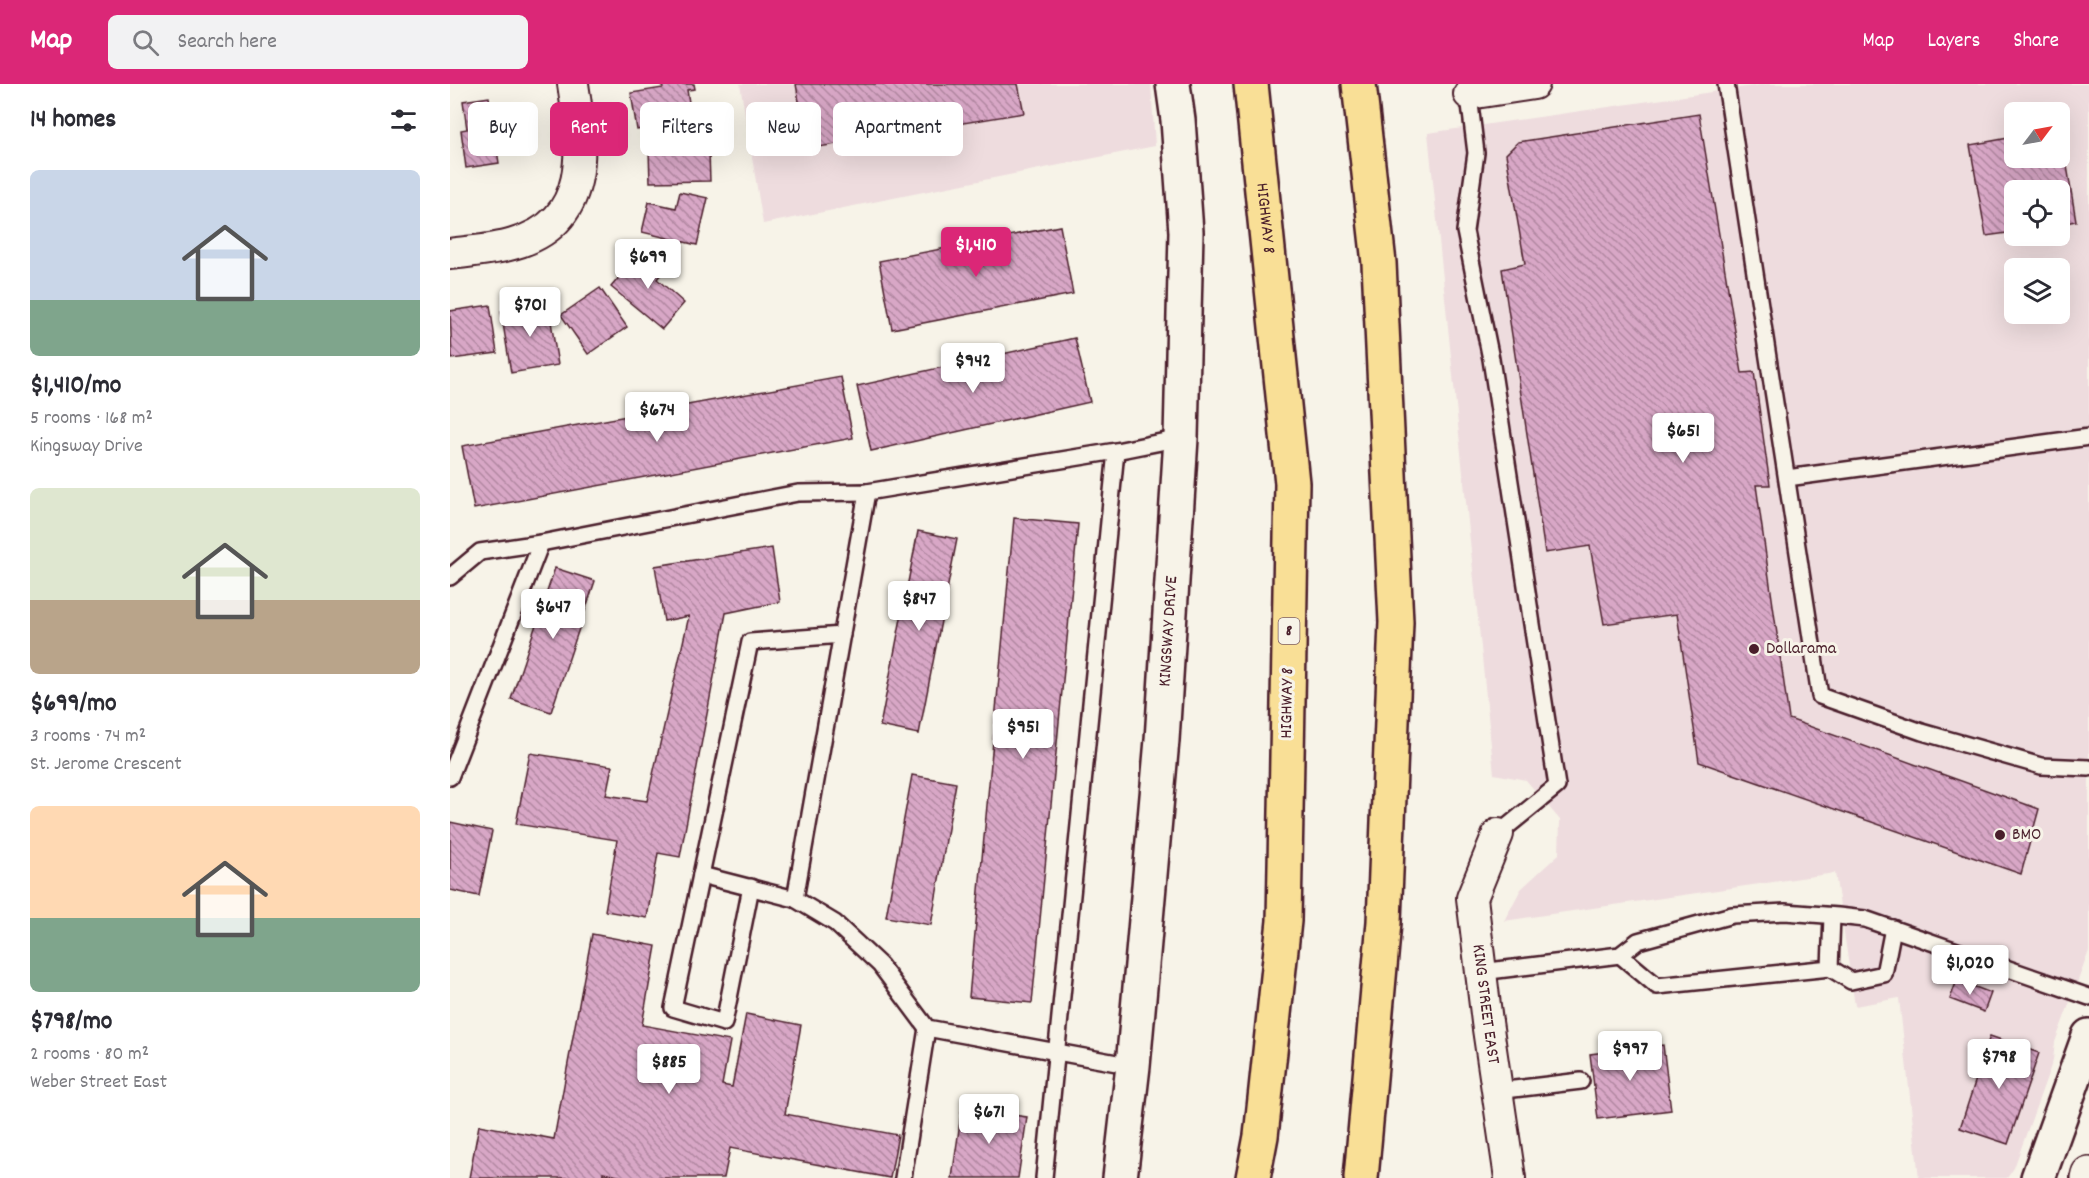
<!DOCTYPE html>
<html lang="en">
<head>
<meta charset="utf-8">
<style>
	:root { --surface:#fff; --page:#f2f2f3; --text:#2b2b33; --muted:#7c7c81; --accent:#db2777 }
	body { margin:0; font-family:Dekko,sans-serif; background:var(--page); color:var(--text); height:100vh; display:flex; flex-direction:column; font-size:22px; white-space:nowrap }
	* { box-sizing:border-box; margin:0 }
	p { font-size:20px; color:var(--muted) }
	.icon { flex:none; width:33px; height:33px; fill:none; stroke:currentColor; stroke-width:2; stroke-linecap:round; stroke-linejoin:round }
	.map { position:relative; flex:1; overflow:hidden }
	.details { display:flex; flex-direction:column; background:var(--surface); width:450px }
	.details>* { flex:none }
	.banner { position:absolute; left:18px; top:18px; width:570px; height:54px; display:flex; gap:12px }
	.needle { width:39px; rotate:58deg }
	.fabs { position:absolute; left:1554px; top:18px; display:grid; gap:12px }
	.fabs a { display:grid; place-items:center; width:66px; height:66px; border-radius:9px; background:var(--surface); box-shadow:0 6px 24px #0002; font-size:30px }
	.price { position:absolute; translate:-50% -51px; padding:0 14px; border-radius:6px; background:#fff; color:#222; font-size:20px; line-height:39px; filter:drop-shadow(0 2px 3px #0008) }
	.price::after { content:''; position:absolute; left:50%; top:36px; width:18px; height:14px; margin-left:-9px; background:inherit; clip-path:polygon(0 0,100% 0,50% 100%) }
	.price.selected { background:var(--accent); color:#fff }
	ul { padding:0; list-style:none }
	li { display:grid; align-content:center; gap:12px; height:318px; padding:0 30px }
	li span { display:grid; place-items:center; height:186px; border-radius:9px; color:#555 }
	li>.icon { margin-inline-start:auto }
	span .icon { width:108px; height:108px; fill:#fffc; stroke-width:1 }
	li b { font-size:26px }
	h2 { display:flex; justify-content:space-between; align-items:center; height:72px; padding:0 30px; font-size:26px }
	.chip { padding:0 21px; border-radius:9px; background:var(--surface); box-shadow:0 6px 24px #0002; font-size:21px; line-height:54px }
	.chip.selected { background:var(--accent); color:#fff }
	header { display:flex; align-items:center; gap:36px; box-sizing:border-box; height:84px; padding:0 30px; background:var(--accent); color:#fff }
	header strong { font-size:28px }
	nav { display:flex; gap:33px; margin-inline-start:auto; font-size:21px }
	.search { width:420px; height:54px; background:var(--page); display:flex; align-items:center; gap:15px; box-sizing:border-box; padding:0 21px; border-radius:9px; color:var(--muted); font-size:22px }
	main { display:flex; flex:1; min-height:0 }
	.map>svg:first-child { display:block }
	.built { fill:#eedcde; fill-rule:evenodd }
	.building { fill:url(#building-back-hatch); stroke:#4a1f2b; stroke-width:1.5 }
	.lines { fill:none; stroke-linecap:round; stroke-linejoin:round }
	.lane-casing { stroke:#4a1f2b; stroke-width:20 }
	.street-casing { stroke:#4a1f2b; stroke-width:34 }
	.secondary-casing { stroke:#4a1f2b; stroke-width:38 }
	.highway-casing { stroke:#4a1f2b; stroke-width:38 }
	.lane { stroke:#f7f3e8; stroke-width:15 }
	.street { stroke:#f7f3e8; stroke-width:30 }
	.secondary { stroke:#f7f3e8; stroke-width:33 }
	.highway { stroke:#f9df96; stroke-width:33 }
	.poi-dot { fill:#4a1f2b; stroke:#f7f3e8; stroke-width:2 }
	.labels { text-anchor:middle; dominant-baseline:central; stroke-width:6; stroke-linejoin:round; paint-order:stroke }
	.shield { fill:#f7f3e8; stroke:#7e5f64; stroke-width:1.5 }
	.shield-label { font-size:16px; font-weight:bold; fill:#4a1f2b }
	.street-label { font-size:18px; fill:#4a1f2b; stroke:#f7f3e8 }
	.poi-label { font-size:18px; fill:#4a1f2b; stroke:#f7f3e8; text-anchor:start }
</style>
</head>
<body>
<header>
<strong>Map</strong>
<div class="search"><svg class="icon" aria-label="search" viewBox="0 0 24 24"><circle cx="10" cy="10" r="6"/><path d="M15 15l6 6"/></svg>Search here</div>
<nav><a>Map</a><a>Layers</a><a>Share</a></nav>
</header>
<main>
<section class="details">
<h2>14 homes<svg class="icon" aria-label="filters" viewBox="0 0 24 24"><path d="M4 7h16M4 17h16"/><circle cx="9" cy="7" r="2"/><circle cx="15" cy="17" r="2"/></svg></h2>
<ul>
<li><span style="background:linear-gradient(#c9d6e8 70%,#7fa58c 0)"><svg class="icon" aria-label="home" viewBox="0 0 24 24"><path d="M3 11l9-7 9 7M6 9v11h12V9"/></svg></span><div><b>$1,410/mo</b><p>5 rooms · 168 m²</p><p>Kingsway Drive</p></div></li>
<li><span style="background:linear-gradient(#dfe7d0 60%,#b9a48a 0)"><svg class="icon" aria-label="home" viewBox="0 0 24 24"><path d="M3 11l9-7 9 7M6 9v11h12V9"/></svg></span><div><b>$699/mo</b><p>3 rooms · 74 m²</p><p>St. Jerome Crescent</p></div></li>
<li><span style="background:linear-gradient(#ffd9b3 60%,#7fa58c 0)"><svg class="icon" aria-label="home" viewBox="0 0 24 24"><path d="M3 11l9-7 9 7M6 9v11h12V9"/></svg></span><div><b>$798/mo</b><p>2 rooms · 80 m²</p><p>Weber Street East</p></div></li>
</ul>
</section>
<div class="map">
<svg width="1639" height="1094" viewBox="0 0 1639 1094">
	<defs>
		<pattern id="building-back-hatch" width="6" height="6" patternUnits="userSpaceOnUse" patternTransform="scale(1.5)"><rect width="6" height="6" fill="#d8a7c6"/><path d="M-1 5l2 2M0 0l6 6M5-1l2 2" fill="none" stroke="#b187a1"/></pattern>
	</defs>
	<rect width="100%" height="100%" fill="#f7f3e8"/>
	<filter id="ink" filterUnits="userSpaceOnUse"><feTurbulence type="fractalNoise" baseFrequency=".0167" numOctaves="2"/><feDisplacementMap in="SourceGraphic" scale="12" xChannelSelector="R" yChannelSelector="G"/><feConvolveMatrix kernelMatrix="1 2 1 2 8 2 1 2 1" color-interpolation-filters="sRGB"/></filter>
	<g filter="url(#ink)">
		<!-- built -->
		<g class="built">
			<path d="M290,0h411l4,62 -392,78z"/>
			<path d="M1317,0h322v867l-34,91 -2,18 -39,108 -7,10h-88l-20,-180 -44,8 -20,-133 -331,48 17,-32 38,-35 1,-34 -34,-40 -32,-6 -66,-641zM1564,28h46v46h-46zM1564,106h46v46h-46zM1564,184h46v46h-46z"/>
		</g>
		<!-- building -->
		<g class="building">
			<path d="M212,0h32l1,5 -8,1 5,31 -55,9 -6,-37 32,-5z"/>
			<path d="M346,0h222l6,29 -217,36z"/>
			<path d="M39,13l10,66 -33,5 -5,-38 6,-1 -4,-28z"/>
			<path d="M1249,30l43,259 12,-1 16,113h-14l33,234 250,90 -18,65 -322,-112 -22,-148 -73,10 -14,-78 -45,7 -43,-284 23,-5 -19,-110 12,-12z"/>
			<path d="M1611,45l15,92 -16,3v-34h-46v42l-28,4 -16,-91 44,-8v21h46z"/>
			<path d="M265,52v15l-6,1 1,29 -60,1 -1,-31 35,-1v-13z"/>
			<path d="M230,108l28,6 -11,47 -55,-13 7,-30 27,6z"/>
			<path d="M610,142l13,68 -181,35 -13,-68z"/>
			<path d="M192,166l23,19 -8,10 27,24 -22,26 -51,-42z"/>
			<path d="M150,204l27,39 -39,27 -27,-39z"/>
			<path d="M98,219l10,62 -47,8 -10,-62z"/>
			<path d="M40,221l7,48 -45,6 -2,-48z"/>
			<path d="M625,254l15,64 -219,49 -14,-65z"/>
			<path d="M391,293l12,61 -379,71 -12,-63z"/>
			<path d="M564,434l64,6 -46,479 -63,-6z"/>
			<path d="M468,447l39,8 -38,195 -39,-8z"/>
			<path d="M322,464l8,54 -54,11 -46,244 -22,-4 -11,65 -42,-7 12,-71 -101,-16 14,-71 82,13 -6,29 41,6 42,-185 -25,5 -9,-55z"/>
			<path d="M105,484l40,13 -44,131 -40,-13z"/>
			<path d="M462,691l44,8 -25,142 -45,-8z"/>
			<path d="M0,738l42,9 -13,65 -29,-6z"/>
			<path d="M142,850l64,12 -14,79 88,16 -8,44 10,2 14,-73 55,11 -16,89 113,21 -8,43 -160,-30 -6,30h-96l-25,-5 -1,5h-133l10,-53 75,14z"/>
			<path d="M1507,896l34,13 -7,19 -34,-13z"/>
			<path d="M1540,952l49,17 -31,91 -48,-16z"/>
			<path d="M1213,961l8,65 -73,9 -8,-65z"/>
			<path d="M512,1024l65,9 -9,61h-66z"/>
		</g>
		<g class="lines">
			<!-- lane casing -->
			<g class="lane-casing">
				<g id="lane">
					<path d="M1276,0l94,612 102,36 119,34 48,2"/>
					<path d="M1018,4l8,65 -11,78 26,128 66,427 -59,48"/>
					<path d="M1337,394l302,-41"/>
					<path d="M0,493l30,-25 61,-9 257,-50 69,-1 249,-41 65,-13"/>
					<path d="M0,693l91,-234"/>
					<path d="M251,791l94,24 40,24 45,42 47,63 206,38"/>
					<path d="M301,803l-27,136 -51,-15 77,-366 92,-7"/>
					<path d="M345,815l72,-407"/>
					<path d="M1170,871l37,31 173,-18 2,-52"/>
					<path d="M1380,884l21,13 33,-7 9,-46"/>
					<path d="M1031,888l139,-17 18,-14 94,-26 53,-3 53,4 27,3 224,78"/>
					<path d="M1047,1007l84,-10"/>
					<path d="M453,1094l24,-150"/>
					<path d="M594,1094l72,-727"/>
				</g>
			</g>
			<!-- street casing -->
			<g class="street-casing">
				<g id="street">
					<path d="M1019,10l65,-10"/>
					<path d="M0,170c21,-3 43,-4 63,-10 79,-22 70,-96 60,-160"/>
					<path id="s1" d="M1048,750l-26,64 15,124 23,156"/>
				</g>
			</g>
			<!-- secondary casing -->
			<g class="secondary-casing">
				<g id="secondary">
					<path id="s2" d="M670,1094l13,-112 29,-326 19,-302 5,-206 -8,-112 -5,-36"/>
					<path d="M1588,1094l51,-142"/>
					<path d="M1638,1094l1,-4"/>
				</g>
			</g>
			<!-- highway casing -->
			<g class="highway-casing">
				<g id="highway">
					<path id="s3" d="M801,0l41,399 -8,438 -23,215 -8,42"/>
					<path d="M909,0l20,179 17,359 -12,300 -23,256"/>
				</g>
			</g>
			<!-- lane -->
			<use href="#lane" class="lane"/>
			<!-- street -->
			<use href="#street" class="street"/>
			<!-- secondary -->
			<use href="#secondary" class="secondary"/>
			<!-- highway -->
			<use href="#highway" class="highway"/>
		</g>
	</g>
	<!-- markers -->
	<g class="poi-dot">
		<circle cx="1304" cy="565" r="6"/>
		<circle cx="1550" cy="751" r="6"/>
	</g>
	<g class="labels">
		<!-- shield labels -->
		<rect class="shield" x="828.5" y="534" width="21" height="26" rx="4.5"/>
		<g class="shield-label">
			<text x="839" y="547">8</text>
		</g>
		<!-- street labels -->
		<g class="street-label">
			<text stroke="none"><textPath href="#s3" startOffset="135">HIGHWAY 8</textPath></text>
			<text stroke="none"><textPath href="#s2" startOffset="549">KINGSWAY DRIVE</textPath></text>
			<text transform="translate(838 619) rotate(-89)">HIGHWAY 8</text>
			<text stroke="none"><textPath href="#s1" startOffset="176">KING STREET EAST</textPath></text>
		</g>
		<!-- poi labels -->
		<g class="poi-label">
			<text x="1316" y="565">Dollarama</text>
			<text x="1562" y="751">BMO</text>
		</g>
	</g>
</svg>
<div class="fabs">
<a><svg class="needle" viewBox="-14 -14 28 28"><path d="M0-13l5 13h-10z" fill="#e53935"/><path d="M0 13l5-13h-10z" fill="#7c7c81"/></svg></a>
<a><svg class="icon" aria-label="locate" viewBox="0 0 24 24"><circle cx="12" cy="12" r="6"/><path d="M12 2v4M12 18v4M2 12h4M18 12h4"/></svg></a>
<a><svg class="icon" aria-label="layers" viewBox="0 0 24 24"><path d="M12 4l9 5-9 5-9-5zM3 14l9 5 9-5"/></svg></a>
</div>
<b class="price selected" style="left:526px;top:194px">$1,410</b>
<b class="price" style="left:198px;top:206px">$699</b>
<b class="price" style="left:80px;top:254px">$701</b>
<b class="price" style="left:523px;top:310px">$942</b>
<b class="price" style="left:207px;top:359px">$674</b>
<b class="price" style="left:1233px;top:380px">$651</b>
<b class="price" style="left:469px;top:548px">$847</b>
<b class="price" style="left:103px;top:556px">$647</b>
<b class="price" style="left:573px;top:676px">$951</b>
<b class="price" style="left:1520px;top:912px">$1,020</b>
<b class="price" style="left:1180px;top:998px">$997</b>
<b class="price" style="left:1549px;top:1006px">$798</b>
<b class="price" style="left:219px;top:1011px">$885</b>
<b class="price" style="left:539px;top:1061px">$671</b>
<div class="banner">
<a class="chip">Buy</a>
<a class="chip selected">Rent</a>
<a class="chip">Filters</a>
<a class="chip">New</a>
<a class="chip">Apartment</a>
</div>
</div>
</main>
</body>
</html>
